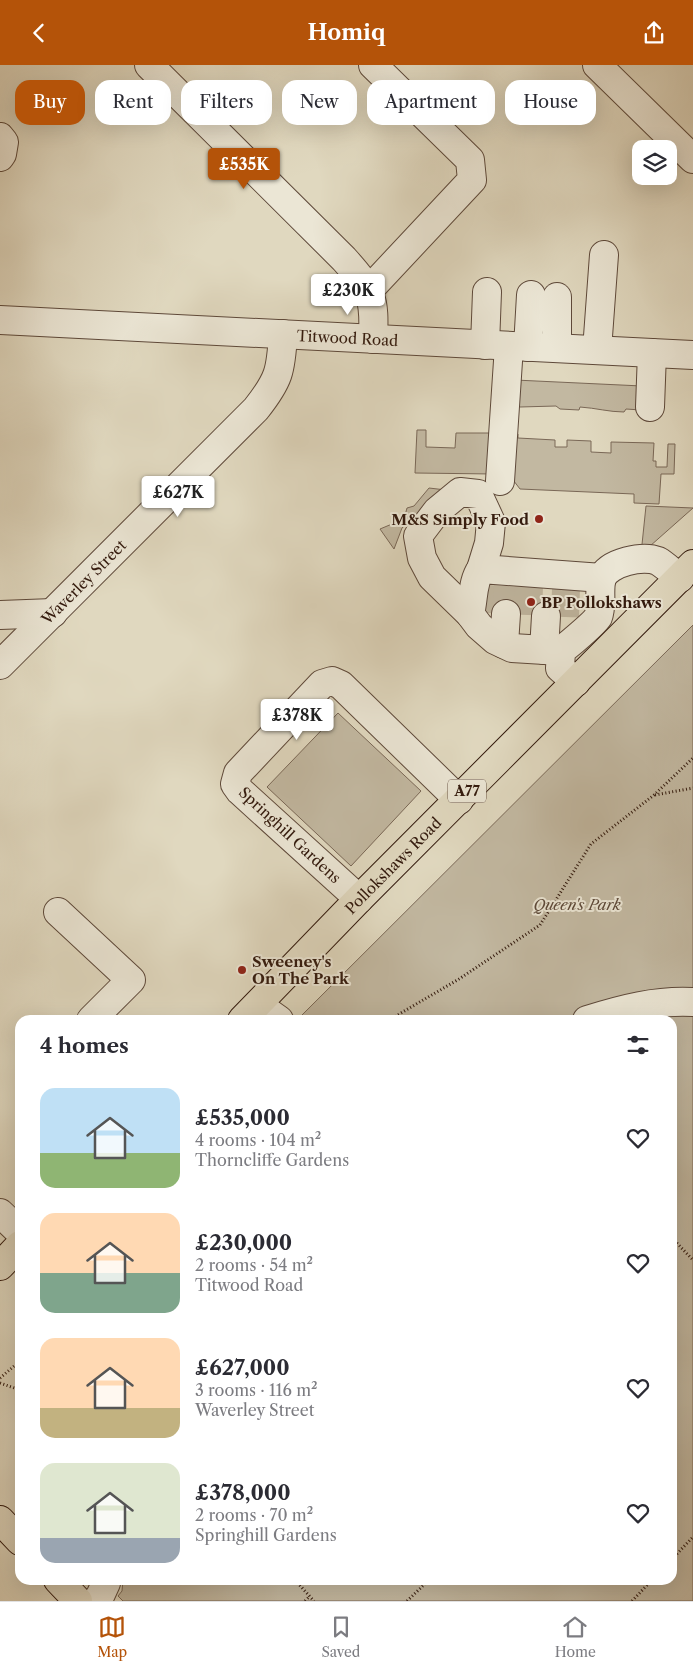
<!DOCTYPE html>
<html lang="en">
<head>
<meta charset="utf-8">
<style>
	:root { --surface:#fff; --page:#f7f7f7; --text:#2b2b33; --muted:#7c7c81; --line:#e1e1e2; --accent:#b45309 }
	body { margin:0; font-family:"Libre Caslon Text",serif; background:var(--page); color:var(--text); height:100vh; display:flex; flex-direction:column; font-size:19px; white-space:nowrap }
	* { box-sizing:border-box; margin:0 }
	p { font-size:16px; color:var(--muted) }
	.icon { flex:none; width:28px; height:28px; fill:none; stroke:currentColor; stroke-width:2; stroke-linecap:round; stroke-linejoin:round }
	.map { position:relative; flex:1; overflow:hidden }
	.sheet { position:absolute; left:15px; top:950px; width:662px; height:570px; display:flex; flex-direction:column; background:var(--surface); border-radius:15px; box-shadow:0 5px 20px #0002 }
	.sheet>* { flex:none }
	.hud { position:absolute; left:15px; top:15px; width:664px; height:45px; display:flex; gap:10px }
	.fabs { position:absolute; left:632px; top:75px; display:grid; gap:10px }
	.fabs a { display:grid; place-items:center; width:45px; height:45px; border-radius:10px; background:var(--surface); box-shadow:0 5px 20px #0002; font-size:25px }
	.price { position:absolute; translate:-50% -42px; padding:0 11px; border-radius:5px; background:#fff; color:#222; font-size:16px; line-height:32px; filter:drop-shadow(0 1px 2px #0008) }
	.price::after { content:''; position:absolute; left:50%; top:30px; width:15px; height:11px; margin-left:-8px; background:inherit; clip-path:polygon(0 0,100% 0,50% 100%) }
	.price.active { background:var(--accent); color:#fff }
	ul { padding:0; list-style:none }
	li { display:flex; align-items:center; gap:15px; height:125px; padding:0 25px }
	li span { display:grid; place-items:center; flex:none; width:140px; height:100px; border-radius:15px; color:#555 }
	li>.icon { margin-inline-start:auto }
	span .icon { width:60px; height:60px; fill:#fffc; stroke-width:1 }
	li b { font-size:21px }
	h2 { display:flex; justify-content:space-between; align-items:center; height:60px; padding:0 25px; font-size:21px }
	.tag { padding:0 18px; border-radius:15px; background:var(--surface); box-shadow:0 5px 20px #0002; font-size:18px; line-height:45px }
	.tag.active { background:var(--accent); color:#fff }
	header { display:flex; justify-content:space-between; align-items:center; height:65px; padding:0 25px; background:var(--accent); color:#fff; font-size:22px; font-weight:700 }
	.tab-bar { display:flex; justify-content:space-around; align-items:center; height:70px; border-top:1px solid var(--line); background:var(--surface); font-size:14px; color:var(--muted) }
	.tab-bar a { display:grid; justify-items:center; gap:2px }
	.tab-bar .active { color:var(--accent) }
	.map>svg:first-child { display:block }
	.green { fill:#c2b8a1; stroke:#7a6857 }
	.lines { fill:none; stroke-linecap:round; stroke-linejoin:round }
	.minor-tunnel { stroke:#bdb29b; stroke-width:28; stroke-dasharray:28 14; stroke-linecap:butt }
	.minor-casing { stroke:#5e493a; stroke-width:30 }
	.major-casing { stroke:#32190d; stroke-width:30 }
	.path { stroke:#32190d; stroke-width:3; stroke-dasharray:1 2.5; stroke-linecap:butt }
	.minor { stroke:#ebe6d5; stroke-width:28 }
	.major { stroke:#e0d8bf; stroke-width:28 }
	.poi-dot { fill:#8f2418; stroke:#ebe6d5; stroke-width:2 }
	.labels { text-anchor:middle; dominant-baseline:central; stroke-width:4; stroke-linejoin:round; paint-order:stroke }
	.shield { fill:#ebe6d5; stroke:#6a5649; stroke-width:1 }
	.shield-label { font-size:14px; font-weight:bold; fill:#32190d }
	.street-label { font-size:15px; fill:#32190d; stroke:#ebe6d5 }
	.poi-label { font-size:15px; font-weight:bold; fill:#32190d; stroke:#ebe6d5; text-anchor:start }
	.park-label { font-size:15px; font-style:italic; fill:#5d4939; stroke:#ebe6d5 }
</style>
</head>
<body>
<header><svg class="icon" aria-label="back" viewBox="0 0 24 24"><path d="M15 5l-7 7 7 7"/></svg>Homiq<svg class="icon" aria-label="share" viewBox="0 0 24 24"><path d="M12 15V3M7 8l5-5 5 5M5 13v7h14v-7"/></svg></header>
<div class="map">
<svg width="693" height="1536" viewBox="0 0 693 1536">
	<rect width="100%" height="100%" fill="#e0d8bf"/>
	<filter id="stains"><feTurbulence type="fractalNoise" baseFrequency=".004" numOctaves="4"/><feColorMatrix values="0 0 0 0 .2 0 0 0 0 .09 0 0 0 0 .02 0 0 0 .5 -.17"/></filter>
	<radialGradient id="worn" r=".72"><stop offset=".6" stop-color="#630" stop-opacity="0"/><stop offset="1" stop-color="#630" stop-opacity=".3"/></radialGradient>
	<!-- green -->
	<g class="green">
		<path d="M515,315l127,6 -1,24 -15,-1 -2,3c-15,0 -28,-4 -44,-5l-1,3 -19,-1 -4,-3 -36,1 -4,-3z"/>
		<path d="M417,365h9v17l29,1 1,-15h33l4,41 -78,-1z"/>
		<path d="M511,369h7v4l37,2v7h12v-7l24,1v11l20,1v-11l43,1 -1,18h3v6h11l1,-23h7l-1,30h-13l-2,30 -25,-1v-9l-114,-5 -10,-13z"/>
		<path d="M429,423l17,2 -44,38 -8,21 -14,-20 24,-10 3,-11 7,-2z"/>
		<path d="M646,441l47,2 -52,46z"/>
		<path d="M693,560v976h-570l-5,-5 4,-5 1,-11h549v-560h-375z"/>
		<path d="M338,648l83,78 -70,75 -84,-79z"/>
	</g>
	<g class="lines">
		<!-- minor-tunnel -->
		<g class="minor-tunnel">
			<path d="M487,548l2,-29"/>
			<path d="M506,549l2,-30"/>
			<path d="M528,550l1,-29"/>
			<path d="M565,552l1,-29"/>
		</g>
		<!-- minor casing -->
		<g class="minor-casing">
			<g id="minor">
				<path d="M149,0l195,194c28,31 31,39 29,80"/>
				<path d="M597,0l96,94"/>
				<path d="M0,72l4,5 -2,12 -2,3"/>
				<path d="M369,225l103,-110 -2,-20 -97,-95"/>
				<path id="s1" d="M0,255l693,35"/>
				<path d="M485,280l2,-53"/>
				<path d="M528,282l3,-52"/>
				<path d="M557,283v-51"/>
				<path d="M597,285l7,-95"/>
				<path d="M650,342l2,-54"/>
				<path d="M500,416l9,-135"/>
				<path d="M481,504l8,-26 2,-21 -13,-28 -18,-2 -23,19 -19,25 4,22 10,19 38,37 9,12 16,14 17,8 49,3"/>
				<path d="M470,549c4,-16 2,-32 11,-45l121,9"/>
				<path d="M0,550l53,-2"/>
				<path d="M504,579l2,-30"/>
				<path d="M544,585l2,-34"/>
				<path id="s2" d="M0,600l256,-256c23,-29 25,-38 27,-75"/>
				<path d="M576,617l-16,-14 1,-17c7,-6 33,-27 37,-34 5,-12 0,-28 4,-39 7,-16 41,-23 56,-17 7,4 15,12 22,17"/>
				<path d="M359,834l-119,-108 -5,-7 3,-11 84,-89 10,-3 9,4 118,115"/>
				<path d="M58,847l73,68 -40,40"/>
				<path d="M258,940l21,15"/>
				<path d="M587,955c35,-11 69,-20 106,-18"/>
				<path d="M0,1148l20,19"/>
				<path d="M96,1536l4,-5 6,-13"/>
			</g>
		</g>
		<!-- major casing -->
		<g class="major-casing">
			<g id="major">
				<path id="s3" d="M242,955l117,-121 334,-335"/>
				<path d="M0,1201l20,-21"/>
				<path d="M0,1455l20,21"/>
				<path d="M58,1515l20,21"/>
			</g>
		</g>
		<!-- path -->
		<g class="path">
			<path d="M655,730l38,-7"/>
			<path d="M389,955l70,-41 81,-54 51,-81 63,-49 39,-37"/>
			<path d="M672,1173l21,22"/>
			<path d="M0,1313l20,-17"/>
			<path d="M0,1318l20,7"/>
			<path d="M672,1494l21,-22"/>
			<path d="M295,1515l19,21"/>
			<path d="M305,1536l5,-5"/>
			<path d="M407,1536l22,-21"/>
			<path d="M632,1536l20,-21"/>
		</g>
		<!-- minor -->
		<use href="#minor" class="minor"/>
		<!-- major -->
		<use href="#major" class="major"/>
	</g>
	<!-- markers -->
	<g class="poi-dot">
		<circle cx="539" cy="454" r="5"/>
		<circle cx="531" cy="537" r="5"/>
		<circle cx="242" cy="905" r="5"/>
	</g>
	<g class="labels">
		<!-- shield labels -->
		<rect class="shield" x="448" y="714.5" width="38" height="23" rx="4"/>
		<g class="shield-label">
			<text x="467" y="726">A77</text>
		</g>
		<!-- street labels -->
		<g class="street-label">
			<text stroke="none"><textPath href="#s1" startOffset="348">Titwood Road</textPath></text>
			<text stroke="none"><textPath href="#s2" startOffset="118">Waverley Street</textPath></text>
			<text transform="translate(290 770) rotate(43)">Springhill Gardens</text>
			<text stroke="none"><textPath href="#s3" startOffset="216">Pollokshaws Road</textPath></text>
		</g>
		<!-- poi labels -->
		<g class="poi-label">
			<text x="529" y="454" text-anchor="end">M&amp;S Simply Food</text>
			<text x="541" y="537">BP Pollokshaws</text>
			<text x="252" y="896">Sweeney's<tspan x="252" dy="17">On The Park</tspan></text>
		</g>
		<!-- park labels -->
		<g class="park-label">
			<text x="577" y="839">Queen's Park</text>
		</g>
	</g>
	<rect width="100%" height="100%" filter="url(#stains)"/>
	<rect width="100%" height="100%" fill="url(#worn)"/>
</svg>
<div class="fabs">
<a><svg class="icon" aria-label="layers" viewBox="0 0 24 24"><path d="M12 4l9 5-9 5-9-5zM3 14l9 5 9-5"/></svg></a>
</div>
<b class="price active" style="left:244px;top:125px">£535K</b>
<b class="price" style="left:348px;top:251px">£230K</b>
<b class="price" style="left:178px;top:453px">£627K</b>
<b class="price" style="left:297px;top:676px">£378K</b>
<div class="hud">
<a class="tag active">Buy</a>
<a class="tag">Rent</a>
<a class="tag">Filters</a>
<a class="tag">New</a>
<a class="tag">Apartment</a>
<a class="tag">House</a>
</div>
<section class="sheet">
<h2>4 homes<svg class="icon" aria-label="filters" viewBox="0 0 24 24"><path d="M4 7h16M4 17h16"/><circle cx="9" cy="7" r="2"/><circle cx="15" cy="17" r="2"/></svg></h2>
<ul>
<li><span style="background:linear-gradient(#bfe0f5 65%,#8fb573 0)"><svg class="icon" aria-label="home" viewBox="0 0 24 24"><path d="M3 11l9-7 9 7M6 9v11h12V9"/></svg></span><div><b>£535,000</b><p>4 rooms · 104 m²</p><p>Thorncliffe Gardens</p></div><svg class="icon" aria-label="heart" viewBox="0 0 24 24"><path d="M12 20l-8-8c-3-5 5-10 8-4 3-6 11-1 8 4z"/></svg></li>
<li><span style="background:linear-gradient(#ffd9b3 60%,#7fa58c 0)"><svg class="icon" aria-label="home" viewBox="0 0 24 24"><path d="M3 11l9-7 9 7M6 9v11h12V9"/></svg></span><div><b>£230,000</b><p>2 rooms · 54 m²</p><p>Titwood Road</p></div><svg class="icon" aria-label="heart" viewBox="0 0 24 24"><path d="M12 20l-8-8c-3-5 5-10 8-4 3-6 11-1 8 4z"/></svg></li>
<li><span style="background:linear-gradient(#ffd9b3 70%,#c2b280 0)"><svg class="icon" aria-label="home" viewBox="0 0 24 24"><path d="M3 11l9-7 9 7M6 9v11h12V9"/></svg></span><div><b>£627,000</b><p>3 rooms · 116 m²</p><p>Waverley Street</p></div><svg class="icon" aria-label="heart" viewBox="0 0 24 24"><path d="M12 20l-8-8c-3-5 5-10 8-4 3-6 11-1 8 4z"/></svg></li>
<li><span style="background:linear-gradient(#dfe7d0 75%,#9aa5b1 0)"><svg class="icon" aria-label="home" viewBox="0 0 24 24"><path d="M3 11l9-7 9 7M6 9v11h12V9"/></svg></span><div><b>£378,000</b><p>2 rooms · 70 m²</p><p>Springhill Gardens</p></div><svg class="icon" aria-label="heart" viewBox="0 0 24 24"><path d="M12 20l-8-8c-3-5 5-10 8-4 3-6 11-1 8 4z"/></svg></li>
</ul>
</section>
</div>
<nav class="tab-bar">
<a class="active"><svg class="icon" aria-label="map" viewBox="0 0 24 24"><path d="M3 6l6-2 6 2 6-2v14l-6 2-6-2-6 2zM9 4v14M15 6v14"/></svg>Map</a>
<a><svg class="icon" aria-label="saved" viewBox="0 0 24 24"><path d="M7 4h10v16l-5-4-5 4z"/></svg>Saved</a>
<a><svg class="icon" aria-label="home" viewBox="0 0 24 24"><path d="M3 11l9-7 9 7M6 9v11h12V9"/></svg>Home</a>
</nav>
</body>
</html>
